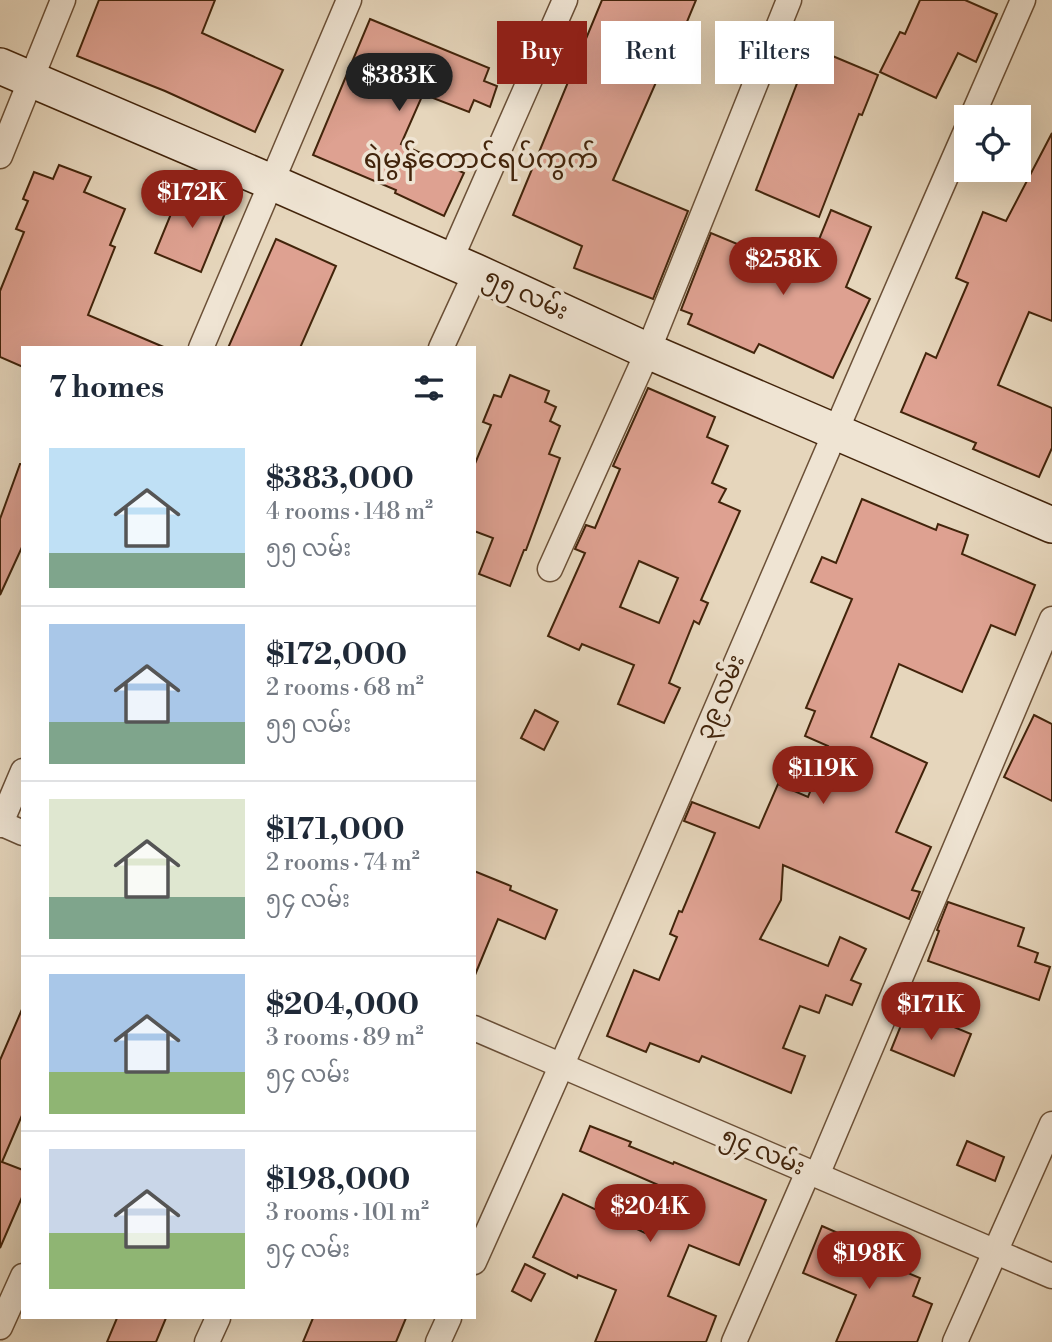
<!DOCTYPE html>
<html lang="en">
<head>
<meta charset="utf-8">
<style>
	:root { --surface:#fff; --page:#f6f6f7; --text:#1f2937; --muted:#747a83; --line:#e0e1e3; --accent:#8f2418 }
	body { margin:0; font-family:"Libre Bodoni","Noto Sans Myanmar",serif; background:var(--page); color:var(--text); height:100vh; display:flex; flex-direction:column; font-size:26px; white-space:nowrap }
	* { box-sizing:border-box; margin:0 }
	p { font-size:23px; color:var(--muted) }
	.icon { flex:none; width:38px; height:38px; fill:none; stroke:currentColor; stroke-width:2; stroke-linecap:round; stroke-linejoin:round }
	.map { position:relative; flex:1; overflow:hidden }
	.sheet { position:absolute; left:21px; top:346px; width:455px; height:973px; display:flex; flex-direction:column; background:var(--surface); border-radius:0px; box-shadow:0 7px 28px #0002 }
	.sheet>* { flex:none }
	.banner { position:absolute; left:497px; top:21px; width:450px; height:63px; display:flex; gap:14px }
	.tools { position:absolute; left:954px; top:105px; display:grid; gap:14px }
	.tools a { display:grid; place-items:center; width:77px; height:77px; border-radius:0px; background:var(--surface); box-shadow:0 7px 28px #0002; font-size:35px }
	.price { position:absolute; translate:-50% -60px; padding:0 16px; border-radius:24px; background:var(--accent); color:#fff; font-size:23px; line-height:46px; filter:drop-shadow(0 2px 4px #0008) }
	.price::after { content:''; position:absolute; left:50%; top:42px; width:21px; height:16px; margin-left:-10px; background:inherit; clip-path:polygon(0 0,100% 0,50% 100%) }
	.price.on { background:#222; color:#fff }
	ul { padding:0; list-style:none }
	li { display:flex; align-items:center; gap:21px; height:175px; padding:0 28px }
	li+li { border-top:2px solid var(--line) }
	li span { display:grid; place-items:center; flex:none; width:196px; height:140px; border-radius:0px; color:#555 }
	li>.icon { margin-inline-start:auto }
	span .icon { width:84px; height:84px; fill:#fffc; stroke-width:1 }
	li b { font-size:30px }
	h2 { display:flex; justify-content:space-between; align-items:center; height:84px; padding:0 28px; font-size:30px }
	.pill { padding:0 24px; border-radius:0px; background:var(--surface); box-shadow:0 7px 28px #0002; font-size:24px; line-height:63px }
	.pill.on { background:var(--accent); color:#fff }
	.map>svg:first-child { display:block }
	.building { fill:#dea191; stroke:#42240b; stroke-width:2; fill-rule:evenodd }
	.lines { fill:none; stroke-linecap:round; stroke-linejoin:round }
	.minor-casing { stroke:#6b5037; stroke-width:27 }
	.secondary-casing { stroke:#42240b; stroke-width:38 }
	.minor { stroke:#efe4d3; stroke-width:24 }
	.secondary { stroke:#efe4d3; stroke-width:35 }
	.labels { text-anchor:middle; dominant-baseline:central; stroke-width:7; stroke-linejoin:round; paint-order:stroke }
	.street-label { font-size:24px; fill:#42240b; stroke:#efe4d3 }
	.quarter-label { font-size:28px; fill:#42240b; stroke:#efe4d3 }
</style>
</head>
<body>
<div class="map">
<svg width="1052" height="1342" viewBox="0 0 1052 1342">
	<rect width="100%" height="100%" fill="#e6d6bc"/>
	<filter id="stains"><feTurbulence type="fractalNoise" baseFrequency=".00286" numOctaves="4"/><feColorMatrix values="0 0 0 0 .2 0 0 0 0 .09 0 0 0 0 .02 0 0 0 .5 -.17"/></filter>
	<radialGradient id="worn" r=".72"><stop offset=".6" stop-color="#630" stop-opacity="0"/><stop offset="1" stop-color="#630" stop-opacity=".3"/></radialGradient>
	<!-- building -->
	<g class="building">
		<path d="M99,0h116l-13,33 81,37 -28,62 -90,-41 -88,-35z"/>
		<path d="M602,0h94l-34,82 -5,-2 -44,100 75,31 -35,88 -79,-31 8,-22 -69,-31z"/>
		<path d="M920,0h45l32,14 -21,48 -18,-9 -22,45 -56,-26 20,-40 5,2z"/>
		<path d="M370,19l119,49 -5,13 13,5 -7,21 -16,-7 -5,12 -46,-18 -22,50 63,29 -20,43 -49,-23 1,-3 -83,-35z"/>
		<path d="M811,47l67,28 -16,40 -3,-1 -40,103 -63,-27z"/>
		<path d="M1052,133v188l-23,-9 -31,73 54,23v40l-13,29 -66,-28 3,-6 -75,-31 25,-59 10,5 32,-75 -12,-5 27,-66 23,9z"/>
		<path d="M59,165l32,12 -7,15 41,17 -15,36 5,2 -27,68 78,33h-143v19l-23,-10v-66l24,-59 -8,-3 12,-28 -5,-2 11,-27 19,7z"/>
		<path d="M182,187l46,19 -27,66 -46,-19z"/>
		<path d="M831,210l40,17 -25,60 24,12 -37,79 -74,-34 -5,9 -66,-29 4,-10 -11,-4 30,-77 86,36 2,-4 8,4z"/>
		<path d="M276,239l60,27 -36,82h-72z"/>
		<path d="M510,375l39,16 -4,11 11,5 -6,14 10,5 -11,28 11,4 -34,92h-2l-14,36 -31,-12 14,-36 -19,-7v-65l17,-41 -8,-3 11,-27 7,2z"/>
		<path d="M648,388l67,29 -8,20 21,9 -16,37 14,6 -7,13 21,9 -39,89 7,3 -9,21 -5,-3 -25,62 11,5 -16,35 -46,-19 16,-39 -52,-21 -3,6 -31,-14 37,-83 -10,-4 11,-24 9,3 25,-59 -7,-3zM639,561l39,17 -19,45 -39,-16z"/>
		<path d="M20,464h3v81l-23,50v-76z"/>
		<path d="M862,499l74,31 2,-6 30,11 -6,19 73,31 -20,50 -24,-10 -29,67 -63,-28 -28,73 56,26 -31,69 35,15 -19,43 8,2 -11,27 -126,-54 -2,35 -21,39 68,27 12,-29 26,12 -15,31 10,4 -9,21 -26,-10 -7,18 -19,-7 -17,42 22,8 -14,37 -89,-37 -3,6 -49,-19 -4,9 -39,-16 27,-66 25,10 18,-43 -7,-3 9,-23 3,1 33,-79 -31,-12 8,-19 67,26 19,-44 30,13 20,-51 -23,-10 10,-25 -9,-3 46,-109 -41,-17 11,-25 14,6z"/>
		<path d="M535,710l23,12 -14,28 -23,-12z"/>
		<path d="M1034,715l18,9v77l-48,-24z"/>
		<path d="M474,871l37,15 -1,4 47,20 -12,29 -47,-20 -23,56z"/>
		<path d="M948,902l76,26 -6,18 20,7 -3,9 15,5 -11,33 -111,-39 11,-30 -2,-1z"/>
		<path d="M23,1007v106l-21,49 21,8v25l-23,53v-188z"/>
		<path d="M908,1008l63,26 -17,42 -63,-26z"/>
		<path d="M590,1126l41,16 -2,4 44,18 1,-2 92,38 -27,65 -50,-20 -21,51 48,20 -10,26h-111l21,-52 -38,-15 -1,3 -44,-21 30,-63 82,39 18,-46 -83,-36z"/>
		<path d="M967,1141l37,16 -9,24 -38,-16z"/>
		<path d="M822,1226l23,10 -1,3 31,12 -3,7 48,20 -7,18 19,8 -15,38h-81l20,-47 -53,-22z"/>
		<path d="M525,1264l20,10 -14,27 -19,-10z"/>
		<path d="M117,1318h49l-10,24h-49z"/>
		<path d="M313,1318h93l-10,24h-93z"/>
	</g>
	<g class="lines">
		<!-- minor casing -->
		<g class="minor-casing">
			<g id="minor">
				<path d="M972,117l51,-117"/>
				<path d="M0,156l63,-156"/>
				<path d="M450,261l115,-261"/>
				<path d="M201,348l148,-348"/>
				<path d="M441,348l35,-76"/>
				<path d="M550,569l98,-218 141,-351"/>
				<path d="M0,823l23,10"/>
				<path d="M0,825l23,-54"/>
				<path d="M474,1028l578,248"/>
				<path d="M817,1175l235,-556"/>
				<path d="M474,1262c169,-375 327,-755 492,-1131"/>
				<path d="M0,1327l23,-51"/>
				<path d="M207,1342l11,-24"/>
				<path d="M438,1342l11,-24"/>
				<path d="M734,1342l74,-170"/>
				<path d="M955,1342l97,-218"/>
			</g>
		</g>
		<!-- secondary casing -->
		<g class="secondary-casing">
			<path id="secondary" d="M0,66l271,116 205,90 172,79 404,174"/>
		</g>
		<!-- minor -->
		<use href="#minor" class="minor"/>
		<!-- secondary -->
		<use href="#secondary" class="secondary"/>
	</g>
	<g class="labels">
		<!-- street labels -->
		<g class="street-label">
			<text transform="translate(526 295) rotate(25)">၅၅ လမ်း</text>
			<text transform="translate(721 697) rotate(-67)">၃၉ လမ်း</text>
			<text transform="translate(763 1152) rotate(23)">၅၄ လမ်း</text>
		</g>
		<!-- quarter labels -->
		<g class="quarter-label">
			<text x="481" y="159">ရဲမွန်တောင်ရပ်ကွက်</text>
		</g>
	</g>
	<rect width="100%" height="100%" filter="url(#stains)"/>
	<rect width="100%" height="100%" fill="url(#worn)"/>
</svg>
<div class="tools">
<a><svg class="icon" aria-label="locate" viewBox="0 0 24 24"><circle cx="12" cy="12" r="6"/><path d="M12 2v4M12 18v4M2 12h4M18 12h4"/></svg></a>
</div>
<b class="price on" style="left:399px;top:113px">$383K</b>
<b class="price" style="left:192px;top:230px">$172K</b>
<b class="price" style="left:783px;top:297px">$258K</b>
<b class="price" style="left:823px;top:806px">$119K</b>
<b class="price" style="left:931px;top:1042px">$171K</b>
<b class="price" style="left:650px;top:1244px">$204K</b>
<b class="price" style="left:869px;top:1291px">$198K</b>
<div class="banner">
<a class="pill on">Buy</a>
<a class="pill">Rent</a>
<a class="pill">Filters</a>
</div>
<section class="sheet">
<h2>7 homes<svg class="icon" aria-label="filters" viewBox="0 0 24 24"><path d="M4 7h16M4 17h16"/><circle cx="9" cy="7" r="2"/><circle cx="15" cy="17" r="2"/></svg></h2>
<ul>
<li><span style="background:linear-gradient(#bfe0f5 75%,#7fa58c 0)"><svg class="icon" aria-label="home" viewBox="0 0 24 24"><path d="M3 11l9-7 9 7M6 9v11h12V9"/></svg></span><div><b>$383,000</b><p>4 rooms · 148 m²</p><p>၅၅ လမ်း</p></div></li>
<li><span style="background:linear-gradient(#a9c7e8 70%,#7fa58c 0)"><svg class="icon" aria-label="home" viewBox="0 0 24 24"><path d="M3 11l9-7 9 7M6 9v11h12V9"/></svg></span><div><b>$172,000</b><p>2 rooms · 68 m²</p><p>၅၅ လမ်း</p></div></li>
<li><span style="background:linear-gradient(#dfe7d0 70%,#7fa58c 0)"><svg class="icon" aria-label="home" viewBox="0 0 24 24"><path d="M3 11l9-7 9 7M6 9v11h12V9"/></svg></span><div><b>$171,000</b><p>2 rooms · 74 m²</p><p>၅၄ လမ်း</p></div></li>
<li><span style="background:linear-gradient(#a9c7e8 70%,#8fb573 0)"><svg class="icon" aria-label="home" viewBox="0 0 24 24"><path d="M3 11l9-7 9 7M6 9v11h12V9"/></svg></span><div><b>$204,000</b><p>3 rooms · 89 m²</p><p>၅၄ လမ်း</p></div></li>
<li><span style="background:linear-gradient(#c9d6e8 60%,#8fb573 0)"><svg class="icon" aria-label="home" viewBox="0 0 24 24"><path d="M3 11l9-7 9 7M6 9v11h12V9"/></svg></span><div><b>$198,000</b><p>3 rooms · 101 m²</p><p>၅၄ လမ်း</p></div></li>
</ul>
</section>
</div>
</body>
</html>
